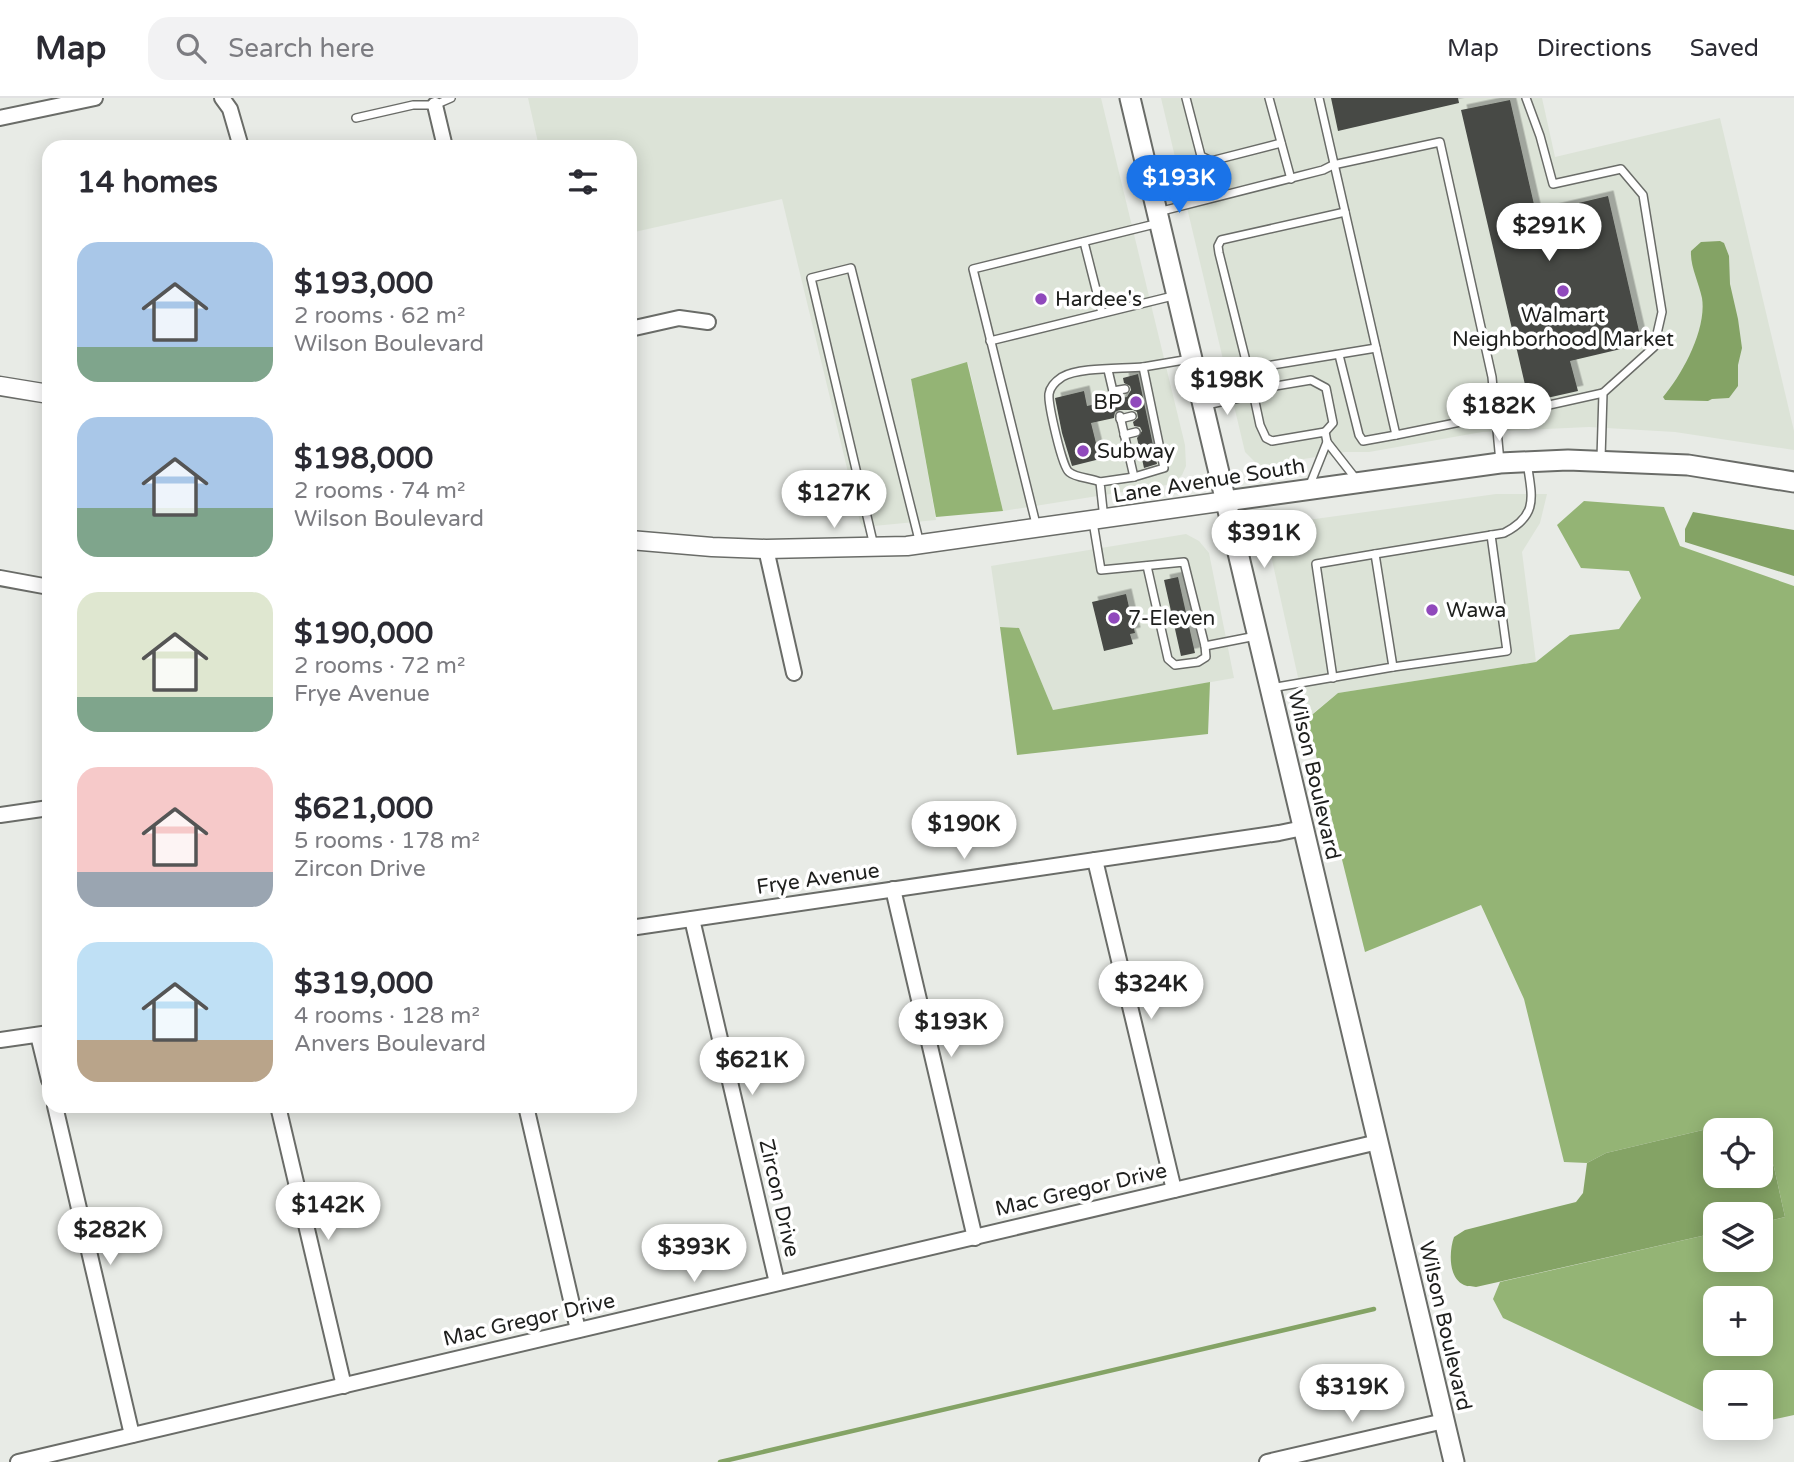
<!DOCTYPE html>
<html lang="en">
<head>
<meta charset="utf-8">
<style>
	:root { --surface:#fff; --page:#f2f2f3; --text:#2b2b33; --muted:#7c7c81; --line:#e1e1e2; --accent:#1a73e8 }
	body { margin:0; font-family:"Varela Round",sans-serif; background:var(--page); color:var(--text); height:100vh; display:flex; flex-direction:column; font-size:26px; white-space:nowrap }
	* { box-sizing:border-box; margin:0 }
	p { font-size:23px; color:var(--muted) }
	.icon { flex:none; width:38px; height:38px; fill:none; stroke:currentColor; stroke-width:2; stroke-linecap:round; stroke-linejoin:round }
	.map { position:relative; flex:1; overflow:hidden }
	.details { position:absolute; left:42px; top:42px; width:595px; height:973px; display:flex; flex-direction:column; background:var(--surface); border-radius:21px; box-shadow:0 4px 18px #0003 }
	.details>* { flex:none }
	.buttons { position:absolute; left:1703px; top:1020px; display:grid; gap:14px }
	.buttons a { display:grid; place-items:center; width:70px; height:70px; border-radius:14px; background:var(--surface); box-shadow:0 4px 18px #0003; font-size:35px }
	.price { position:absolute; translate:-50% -60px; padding:0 16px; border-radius:24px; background:#fff; color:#222; font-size:23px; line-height:46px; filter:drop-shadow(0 2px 4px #0008) }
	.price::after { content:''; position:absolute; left:50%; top:42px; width:21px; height:16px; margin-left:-10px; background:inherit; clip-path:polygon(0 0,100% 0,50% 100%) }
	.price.current { background:var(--accent); color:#fff }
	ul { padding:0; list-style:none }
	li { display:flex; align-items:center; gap:21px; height:175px; padding:0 35px }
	li span { display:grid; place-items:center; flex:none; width:196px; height:140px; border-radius:21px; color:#555 }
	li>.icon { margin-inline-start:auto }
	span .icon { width:84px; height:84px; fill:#fffc; stroke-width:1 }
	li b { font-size:30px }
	h2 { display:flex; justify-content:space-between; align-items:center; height:84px; padding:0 35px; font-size:30px }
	header { display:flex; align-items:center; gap:42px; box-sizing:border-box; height:98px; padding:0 35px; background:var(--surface); border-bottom:2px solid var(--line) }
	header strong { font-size:33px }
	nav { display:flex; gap:38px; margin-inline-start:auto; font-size:24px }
	.search { width:490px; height:63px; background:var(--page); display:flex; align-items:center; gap:18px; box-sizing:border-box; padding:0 24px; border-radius:21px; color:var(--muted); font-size:26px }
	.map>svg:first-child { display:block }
	.built { fill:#dce3d7 }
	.forest { fill:#94b475; fill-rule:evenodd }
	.water { fill:#84a365; fill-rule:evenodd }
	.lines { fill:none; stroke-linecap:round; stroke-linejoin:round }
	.stream { stroke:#84a365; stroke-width:4.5 }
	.building { fill:#474945; filter:url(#shadow) }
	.service-casing { stroke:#6a6c68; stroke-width:10 }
	.minor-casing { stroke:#6a6c68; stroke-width:18 }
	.tertiary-casing { stroke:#6a6c68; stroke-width:21 }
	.secondary-casing { stroke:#6a6c68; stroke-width:23 }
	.service { stroke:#fff; stroke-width:7 }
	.minor { stroke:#fff; stroke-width:14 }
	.tertiary { stroke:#fff; stroke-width:18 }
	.secondary { stroke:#fff; stroke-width:19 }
	.poi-dot { fill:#9049bc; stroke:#fff; stroke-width:2.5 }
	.labels { text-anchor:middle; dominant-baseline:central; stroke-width:7; stroke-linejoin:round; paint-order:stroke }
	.poi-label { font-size:21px; fill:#1e1f1d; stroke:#fff; text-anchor:start }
	.street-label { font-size:21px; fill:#1e1f1d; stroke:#fff }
</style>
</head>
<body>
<header>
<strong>Map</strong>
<div class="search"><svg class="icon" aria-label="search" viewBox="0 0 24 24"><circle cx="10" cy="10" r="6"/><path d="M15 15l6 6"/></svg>Search here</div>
<nav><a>Map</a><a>Directions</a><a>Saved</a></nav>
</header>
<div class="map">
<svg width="1794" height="1364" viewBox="0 0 1794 1364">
	<defs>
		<filter id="shadow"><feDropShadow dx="5.5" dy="-5.5" stdDeviation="0" flood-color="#0004"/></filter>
	</defs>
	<rect width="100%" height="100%" fill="#e8ebe6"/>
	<!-- built -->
	<g class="built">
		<path d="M528,0h573l84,347 1,21 -4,9 -9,9 -170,27 -35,-148 -57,16 25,141 -73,7 -3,-5 -78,-323 -152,34v-86h-91z"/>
		<path d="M1161,0h381l13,59 165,-39 74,313v19l-119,-18 -86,-5 -107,5 -113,20h-24l-82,14 -8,-4 -10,-10z"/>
		<path d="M1496,396h51l-7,29 -18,29 14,110 -198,31 -31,25 -37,-167 1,-15 7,-9 8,-4z"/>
		<path d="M1186,436l13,7 10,12 25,125 -181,32 -34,-81 -19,-2 -9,-61z"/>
	</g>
	<!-- forest -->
	<g class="forest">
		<path d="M967,264l36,149 -67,6 -25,-138z"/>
		<path d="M1584,403l80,6 16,39 114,40v829l-33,7 -1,-40h-45v35l-212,-99 -10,-19 7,-17 215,-49v27h45l1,-37 24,-6 -11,-50 -14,-42 -15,-5 -139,33 -19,10 -23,-1 -40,-163 -43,-94 -116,47 -58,-233 31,-26 198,-31 34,-27 49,-6 22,-31 -12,-27 -48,-3 -24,-43zM1715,1200h45v46h-45z"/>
		<path d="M1000,529l19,1 34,82 157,-28 -2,52 -191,21z"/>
	</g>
	<!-- water -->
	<g class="water">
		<path d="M1720,143l4,2 5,13 1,28 8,35 4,29 -4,17v21l-9,12 -17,1 -4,2 -43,-1 -2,-3c19,-22 44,-68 39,-99 -3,-15 -12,-32 -11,-47l10,-9z"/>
		<path d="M1693,414l101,18v46l-109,-34v-13z"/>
		<path d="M1745,1022l15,5 14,42 11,50 -24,6 -1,-9h-45v19l-239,54c-4,-1 -8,0 -12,-2 -16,-7 -15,-34 -10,-48l11,-7 111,-28 7,-9 4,-30 19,-10zM1715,1032h45v46h-45z"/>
	</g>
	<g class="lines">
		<!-- stream -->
		<path class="stream" d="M720,1364l654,-153"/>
	</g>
	<!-- building -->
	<g class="building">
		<path d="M1331,0h127l1,5 -121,28z"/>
		<path d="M1510,2l26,113 72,-17 34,148 -72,17 8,30 -49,11 -68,-292z"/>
		<path d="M1138,276l19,90 -13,4 -2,-9 4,-7 -2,-4 -5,-1 -2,-9 5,-7 -2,-4 -6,-1 -1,-4 5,-4 -1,-6 -4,-2h-14l-4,2 -1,6 -23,5 9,36 -28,7 -10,-33 -7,-35 29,-7 3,15 22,-5 4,5h4l4,-8 6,-1 4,-7 -1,-4 -6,-3 -1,-5z"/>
		<path d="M1178,479l17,76 -14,3 -17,-76z"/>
		<path d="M1126,496l9,39 -5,1 3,10 -29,7 -12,-49z"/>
	</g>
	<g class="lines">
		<!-- service casing -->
		<g class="service-casing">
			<g id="service">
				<path d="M1186,0l15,58 10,5 70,-18"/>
				<path d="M1269,0l22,81"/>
				<path d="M1319,0l77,337 99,-20"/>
				<path d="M1526,0l14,38 13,48 68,-15 22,26 19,117 -8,35 -51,46 -2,65"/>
				<path d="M356,20l57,-13h22l16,-7"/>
				<path d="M1158,114l165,-42 10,-5 107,-23 52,235 8,85"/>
				<path d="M1345,114l-124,28 -3,6 1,7 29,116 128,-21"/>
				<path d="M1084,144l18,71"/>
				<path d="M990,243l187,-46"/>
				<path d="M1339,257l20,80 4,6 33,-6"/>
				<path d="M1248,271l12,56 6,13 6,3 53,-9 2,10 29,37"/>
				<path d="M1108,272l7,30"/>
				<path d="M1252,292l59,-10 15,8 7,35 -8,9"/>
				<path d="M1113,293l12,-2"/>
				<path d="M1206,307l47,-10"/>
				<path d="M1120,318l14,61"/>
				<path d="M1495,319l108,-24"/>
				<path d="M1120,321l12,-3"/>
				<path d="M1124,337l12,-3"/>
				<path d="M1129,358l11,-3"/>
				<path d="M1100,384c-9,-4 -24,-4 -31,-10 -7,-5 -21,-68 -20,-78 1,-8 7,-13 13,-17 17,-10 60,-8 81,-10"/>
				<path d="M1309,389l18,-45"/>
				<path d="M1104,421l-4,-37 34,-5 30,-9 -21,-101 47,-8"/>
				<path d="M1093,424l8,48 83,-8 21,84 51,-10"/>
				<path d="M1037,430l-64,-259 186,-46"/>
				<path d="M874,448l-63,-268 40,-10 69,276"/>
				<path d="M1147,468l21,93 7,6 23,-3 8,-5 -1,-11"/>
				<path d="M1393,569l114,-16 -16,-116"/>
				<path d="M1333,580l-17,-114 59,-10"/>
				<path d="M1271,590l122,-21 -18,-113 129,-21c35,-18 28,-36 23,-71"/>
			</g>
		</g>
		<!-- minor casing -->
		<g class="minor-casing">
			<g id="minor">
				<path d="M222,0l8,11 11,38"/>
				<path d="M435,7l10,42"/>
				<path d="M0,20l95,-20"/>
				<path d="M630,231l49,-11 29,4"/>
				<path d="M766,451l28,124"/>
				<path d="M0,480l49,9"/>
				<path d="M0,717l49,-7"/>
				<path d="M1095,762l79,330"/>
				<path d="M893,791l82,349"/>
				<path d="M692,821l85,364"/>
				<path d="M630,830l649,-95 24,-5"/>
				<path d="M38,937l11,45"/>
				<path d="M0,942l49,-7"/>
				<path d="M55,1008l77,329"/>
				<path d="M278,1008l66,280"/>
				<path d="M526,1008l52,224"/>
				<path d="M18,1364l1360,-320"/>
				<path d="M1267,1364l177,-41"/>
			</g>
		</g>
		<!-- tertiary casing -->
		<g class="tertiary-casing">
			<g id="tertiary">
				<path d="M0,288l49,8"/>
				<path d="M630,442l82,7 54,2 141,-3 319,-45"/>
			</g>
		</g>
		<!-- secondary casing -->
		<g class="secondary-casing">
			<g id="secondary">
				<path d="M1130,0l324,1364"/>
				<path d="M1226,403l274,-38 68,-3 120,5 106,17"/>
			</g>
		</g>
		<!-- service -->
		<use href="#service" class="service"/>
		<!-- minor -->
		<use href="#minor" class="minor"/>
		<!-- tertiary -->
		<use href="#tertiary" class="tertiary"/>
		<!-- secondary -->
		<use href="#secondary" class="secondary"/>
	</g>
	<!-- markers -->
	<g class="poi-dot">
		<circle cx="1563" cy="193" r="7"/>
		<circle cx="1041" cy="201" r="7"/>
		<circle cx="1136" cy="304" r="7"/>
		<circle cx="1083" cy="353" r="7"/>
		<circle cx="1432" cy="512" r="7"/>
		<circle cx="1114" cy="520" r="7"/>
	</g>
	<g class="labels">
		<!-- poi labels -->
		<g class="poi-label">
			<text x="1055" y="201">Hardee's</text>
			<text x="1563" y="217" text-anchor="middle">Walmart<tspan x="1563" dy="24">Neighborhood Market</tspan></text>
			<text x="1122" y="304" text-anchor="end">BP</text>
			<text x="1097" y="353">Subway</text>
			<text x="1446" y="512">Wawa</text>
			<text x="1128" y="520">7-Eleven</text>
		</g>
		<!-- street labels -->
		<g class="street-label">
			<text transform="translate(1209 383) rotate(-9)">Lane Avenue South</text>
			<text transform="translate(1314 677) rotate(77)">Wilson Boulevard</text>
			<text transform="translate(818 781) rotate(-8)">Frye Avenue</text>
			<text transform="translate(1081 1092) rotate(-13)">Mac Gregor Drive</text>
			<text transform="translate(779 1100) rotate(77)">Zircon Drive</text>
			<text transform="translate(529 1222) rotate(-13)">Mac Gregor Drive</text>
			<text transform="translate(1445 1228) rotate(77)">Wilson Boulevard</text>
		</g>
	</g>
</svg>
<div class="buttons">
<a><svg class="icon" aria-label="locate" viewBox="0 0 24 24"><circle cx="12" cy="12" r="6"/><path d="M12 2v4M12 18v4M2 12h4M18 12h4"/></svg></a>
<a><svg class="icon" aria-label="layers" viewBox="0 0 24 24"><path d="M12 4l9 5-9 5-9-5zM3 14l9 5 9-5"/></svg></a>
<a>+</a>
<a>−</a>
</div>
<b class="price current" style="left:1179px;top:117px">$193K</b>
<b class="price" style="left:1549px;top:165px">$291K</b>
<b class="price" style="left:1227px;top:319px">$198K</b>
<b class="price" style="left:1499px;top:345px">$182K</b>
<b class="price" style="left:834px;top:432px">$127K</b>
<b class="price" style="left:1264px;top:472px">$391K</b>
<b class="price" style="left:964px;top:763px">$190K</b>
<b class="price" style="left:1151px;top:923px">$324K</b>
<b class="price" style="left:951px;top:961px">$193K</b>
<b class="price" style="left:752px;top:999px">$621K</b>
<b class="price" style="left:328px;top:1144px">$142K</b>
<b class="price" style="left:110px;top:1169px">$282K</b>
<b class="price" style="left:694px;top:1186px">$393K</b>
<b class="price" style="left:1352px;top:1326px">$319K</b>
<section class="details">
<h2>14 homes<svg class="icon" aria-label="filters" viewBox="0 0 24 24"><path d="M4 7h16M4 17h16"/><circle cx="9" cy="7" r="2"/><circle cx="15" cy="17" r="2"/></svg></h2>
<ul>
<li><span style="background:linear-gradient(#a9c7e8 75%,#7fa58c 0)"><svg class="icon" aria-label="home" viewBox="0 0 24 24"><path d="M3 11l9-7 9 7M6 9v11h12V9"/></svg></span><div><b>$193,000</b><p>2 rooms · 62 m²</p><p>Wilson Boulevard</p></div></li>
<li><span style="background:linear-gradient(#a9c7e8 65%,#7fa58c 0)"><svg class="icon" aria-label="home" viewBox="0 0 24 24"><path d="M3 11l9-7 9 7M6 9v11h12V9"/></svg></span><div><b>$198,000</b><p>2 rooms · 74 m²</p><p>Wilson Boulevard</p></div></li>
<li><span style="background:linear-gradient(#dfe7d0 75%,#7fa58c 0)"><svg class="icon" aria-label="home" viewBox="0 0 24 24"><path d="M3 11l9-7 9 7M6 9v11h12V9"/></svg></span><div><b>$190,000</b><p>2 rooms · 72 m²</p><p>Frye Avenue</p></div></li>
<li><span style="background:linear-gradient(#f6c9c9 75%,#9aa5b1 0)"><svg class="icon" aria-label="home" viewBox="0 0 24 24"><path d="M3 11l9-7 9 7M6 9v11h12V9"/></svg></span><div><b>$621,000</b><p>5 rooms · 178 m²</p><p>Zircon Drive</p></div></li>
<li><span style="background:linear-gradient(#bfe0f5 70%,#b9a48a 0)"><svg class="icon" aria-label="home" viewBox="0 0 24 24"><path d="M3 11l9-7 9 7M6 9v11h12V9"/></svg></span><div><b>$319,000</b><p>4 rooms · 128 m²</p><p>Anvers Boulevard</p></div></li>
</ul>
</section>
</div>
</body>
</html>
